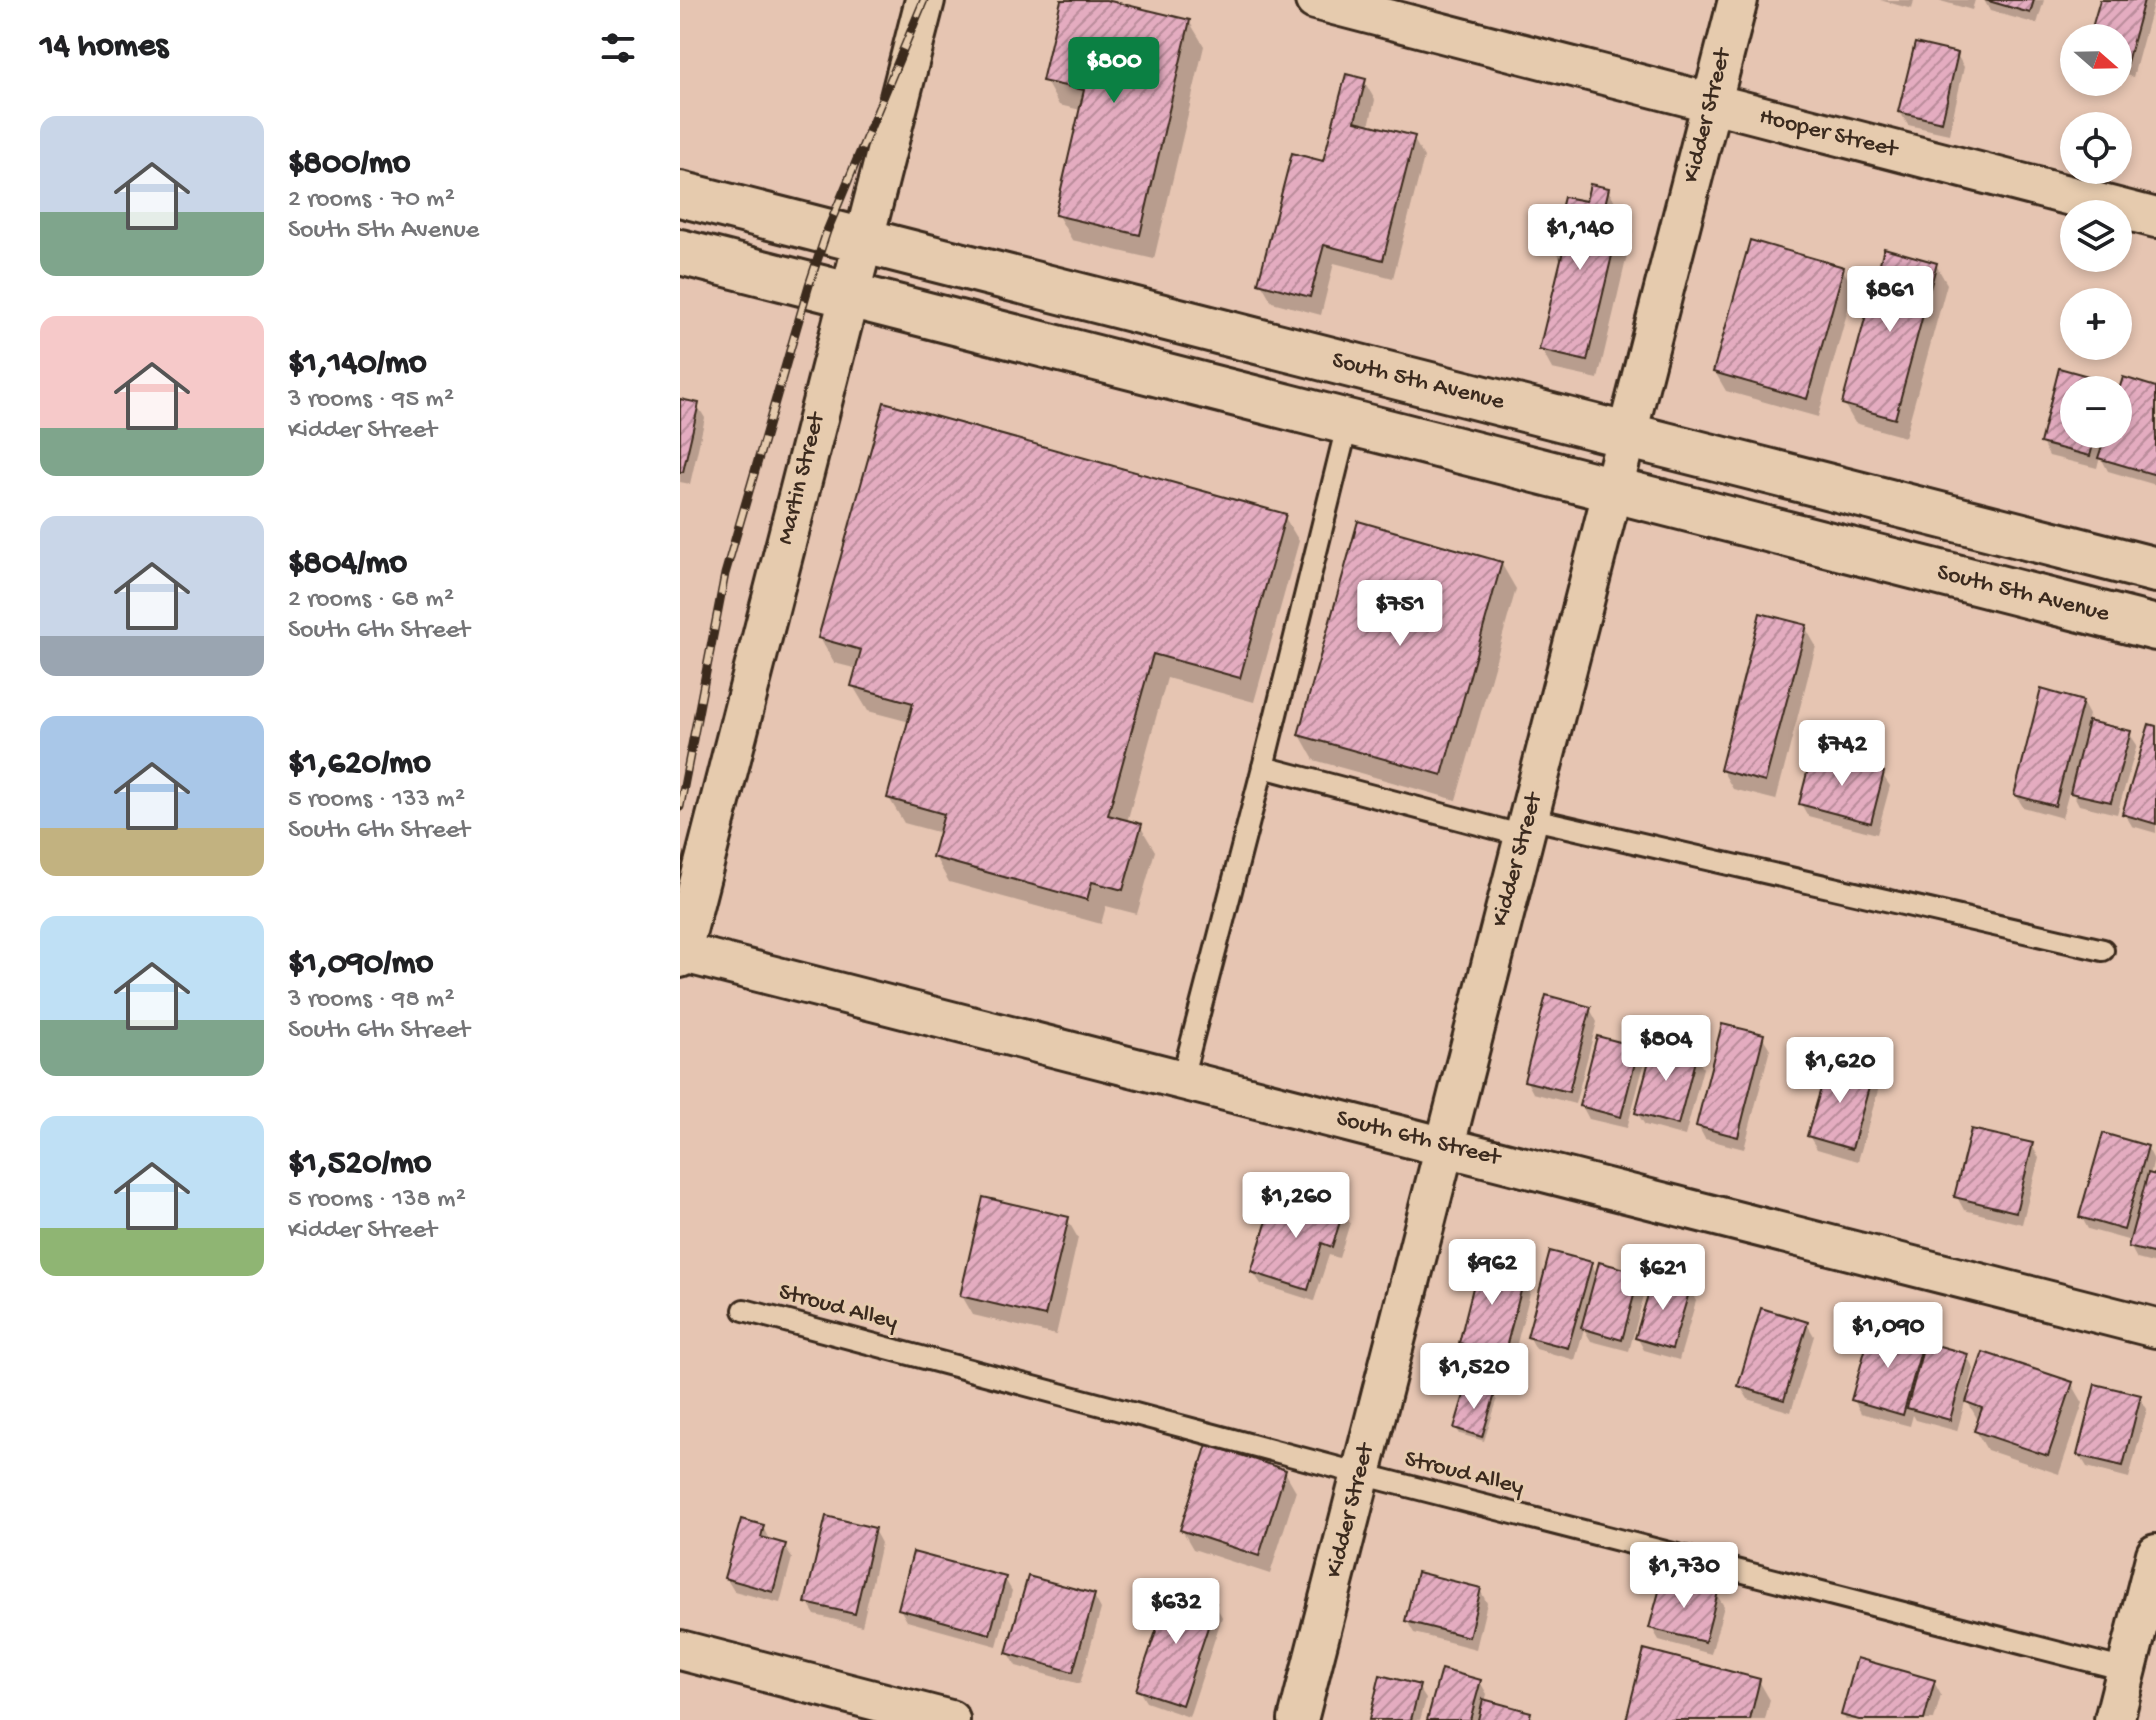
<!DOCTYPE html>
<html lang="en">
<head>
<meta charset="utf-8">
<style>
	:root { --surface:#fff; --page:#f2f2f2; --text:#202124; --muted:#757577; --accent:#0b8043 }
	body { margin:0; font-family:"Gochi Hand",sans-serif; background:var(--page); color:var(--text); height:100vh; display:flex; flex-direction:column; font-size:30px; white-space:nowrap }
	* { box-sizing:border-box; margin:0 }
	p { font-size:26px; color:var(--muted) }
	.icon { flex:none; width:44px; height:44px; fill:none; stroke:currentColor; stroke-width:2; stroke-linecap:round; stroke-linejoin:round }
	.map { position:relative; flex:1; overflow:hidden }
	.sheet { display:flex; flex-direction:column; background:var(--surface); width:680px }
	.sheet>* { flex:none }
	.needle { width:52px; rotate:110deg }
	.fabs { position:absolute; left:1380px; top:24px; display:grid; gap:16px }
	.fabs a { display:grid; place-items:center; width:72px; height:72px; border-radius:50%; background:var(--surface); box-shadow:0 4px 12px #0003; font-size:40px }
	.price { position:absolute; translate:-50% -68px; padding:0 18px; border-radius:8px; background:#fff; color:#222; font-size:26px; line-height:52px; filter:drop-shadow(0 2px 4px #0008) }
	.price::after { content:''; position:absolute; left:50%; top:48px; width:24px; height:18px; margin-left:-12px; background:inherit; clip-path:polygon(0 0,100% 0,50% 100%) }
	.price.on { background:var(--accent); color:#fff }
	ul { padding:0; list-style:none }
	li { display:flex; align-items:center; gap:24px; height:200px; padding:0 40px }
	li span { display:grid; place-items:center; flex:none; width:224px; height:160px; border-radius:16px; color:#555 }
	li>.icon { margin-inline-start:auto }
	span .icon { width:96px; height:96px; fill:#fffc; stroke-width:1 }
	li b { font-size:34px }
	h2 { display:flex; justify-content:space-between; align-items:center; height:96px; padding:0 40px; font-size:34px }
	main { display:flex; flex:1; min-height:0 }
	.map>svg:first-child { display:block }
	.shadow { fill:#0003 }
	.building { fill:url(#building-hatch); stroke:#3b2a1e; stroke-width:2 }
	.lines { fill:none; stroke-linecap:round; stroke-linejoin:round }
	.service-casing { stroke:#3b2a1e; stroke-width:26 }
	.minor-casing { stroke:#3b2a1e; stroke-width:44 }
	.tertiary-casing { stroke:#3b2a1e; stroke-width:50 }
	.service { stroke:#e6cbae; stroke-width:20 }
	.minor { stroke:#e6cbae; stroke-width:38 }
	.tertiary { stroke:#e6cbae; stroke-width:44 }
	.rail-casing { stroke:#3b2a1e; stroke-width:9 }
	.rail { stroke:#e6cbae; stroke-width:6; stroke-dasharray:18; stroke-linecap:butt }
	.labels { text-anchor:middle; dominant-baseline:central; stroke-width:6; stroke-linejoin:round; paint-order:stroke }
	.street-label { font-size:24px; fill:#3b2a1e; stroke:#e6cbae }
</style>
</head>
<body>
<main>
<section class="sheet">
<h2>14 homes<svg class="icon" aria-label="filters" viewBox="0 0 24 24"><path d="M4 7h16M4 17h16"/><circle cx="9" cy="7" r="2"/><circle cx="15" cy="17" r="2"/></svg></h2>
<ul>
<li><span style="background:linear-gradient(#c9d6e8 60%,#7fa58c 0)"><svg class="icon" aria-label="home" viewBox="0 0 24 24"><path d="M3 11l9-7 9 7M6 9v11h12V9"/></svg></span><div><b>$800/mo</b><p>2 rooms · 70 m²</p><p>South 5th Avenue</p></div></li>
<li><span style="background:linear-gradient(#f6c9c9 70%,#7fa58c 0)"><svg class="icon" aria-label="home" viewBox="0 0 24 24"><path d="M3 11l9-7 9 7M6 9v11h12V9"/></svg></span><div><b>$1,140/mo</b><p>3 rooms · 95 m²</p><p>Kidder Street</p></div></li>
<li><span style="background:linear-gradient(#c9d6e8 75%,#9aa5b1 0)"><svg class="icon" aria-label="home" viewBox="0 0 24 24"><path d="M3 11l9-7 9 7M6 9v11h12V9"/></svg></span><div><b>$804/mo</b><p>2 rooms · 68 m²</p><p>South 6th Street</p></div></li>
<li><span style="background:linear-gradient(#a9c7e8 70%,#c2b280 0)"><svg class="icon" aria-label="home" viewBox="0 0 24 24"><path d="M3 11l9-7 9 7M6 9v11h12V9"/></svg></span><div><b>$1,620/mo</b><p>5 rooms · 133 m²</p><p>South 6th Street</p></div></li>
<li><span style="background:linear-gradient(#bfe0f5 65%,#7fa58c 0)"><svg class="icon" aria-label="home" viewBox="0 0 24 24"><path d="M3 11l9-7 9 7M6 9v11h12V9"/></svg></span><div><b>$1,090/mo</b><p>3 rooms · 98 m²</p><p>South 6th Street</p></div></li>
<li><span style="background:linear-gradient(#bfe0f5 70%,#8fb573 0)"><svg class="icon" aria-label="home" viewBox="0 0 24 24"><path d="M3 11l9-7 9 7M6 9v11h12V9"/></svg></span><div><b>$1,520/mo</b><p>5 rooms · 138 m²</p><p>Kidder Street</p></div></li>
</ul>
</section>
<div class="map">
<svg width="1476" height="1720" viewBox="0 0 1476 1720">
	<defs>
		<pattern id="building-hatch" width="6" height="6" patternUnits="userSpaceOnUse" patternTransform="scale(2)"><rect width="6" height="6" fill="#e4acc0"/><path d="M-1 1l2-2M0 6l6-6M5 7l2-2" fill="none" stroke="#ba8c9b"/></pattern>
	</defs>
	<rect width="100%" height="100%" fill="#e6c5b2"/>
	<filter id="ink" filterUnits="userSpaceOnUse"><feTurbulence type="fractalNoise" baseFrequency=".0125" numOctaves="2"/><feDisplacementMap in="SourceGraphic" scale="16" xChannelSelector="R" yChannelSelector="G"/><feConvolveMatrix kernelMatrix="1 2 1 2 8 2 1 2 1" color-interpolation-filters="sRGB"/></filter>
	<g filter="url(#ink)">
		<!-- shadow -->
		<g class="shadow">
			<path d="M383,0h34l92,21 15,25 -50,213 -82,-19 -15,-26 24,-104 -22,-5 -14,-25z"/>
			<path d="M1200,0h34l-2,9z"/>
			<path d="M1257,0h38l-3,10z"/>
			<path d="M1304,0h60l-7,24 -47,-13z"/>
			<path d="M1422,0h52l-21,77 -15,-4v-35h-27z"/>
			<path d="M1277,55l7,12 -15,67 -41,-9 -8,-13z"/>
			<path d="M684,81l11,19 -6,26 44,12 11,19 -31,121 -59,-15 -13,52 -49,-13 -11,-19z"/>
			<path d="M928,190l25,40 -35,149 -46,-10 -11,-20 21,-86 -8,-15 33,-44z"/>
			<path d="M1256,265l11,19 -42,153 -50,-14 -11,-19z"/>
			<path d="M1162,269l12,19 -36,129 -92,-26 -11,-19z"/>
			<path d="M1381,371l47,12 4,7h-38v44h44v-34l38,-11v96l-48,-14 -8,-15 -3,12 -48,-12 -7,-13z"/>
			<path d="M0,401l17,4 8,13 -15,66 -10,-2z"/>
			<path d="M604,516l15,25 -45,161 -87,-24 -40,144 13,4 15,25 -18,63 -31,-8 -5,18 -152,-42 -14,-25 6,-24 -37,-10 -15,-25 21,-76 -42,-11 -15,-25 5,-17 -24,-6 -14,-25z"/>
			<path d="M821,563l15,26 -60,211 -142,-40 -14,-25z"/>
			<path d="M1125,627l11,19 -40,154 -43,-11 -11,-19z"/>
			<path d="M1402,702l7,13 -2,8 42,10 8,12 -20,69 -38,-9 -9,-17 -8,30 -39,-11 -7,-12z"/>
			<path d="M1476,728v105l-24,-7 -7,-12z"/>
			<path d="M1202,774l8,12 -13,48 -69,-18 -7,-12z"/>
			<path d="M910,1009l7,13 -22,82 -42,-11 -7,-13z"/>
			<path d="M1082,1036l8,13 -26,100 -39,-10 -7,-13z"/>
			<path d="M957,1049l8,12 -18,67 -38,-9 -7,-13z"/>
			<path d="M1015,1055l8,13 -18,68 -40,-11 -8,-12z"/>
			<path d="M1192,1075l7,12 -21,74 -41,-12 -8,-13z"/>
			<path d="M1352,1145l7,13 -17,66 -58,-14 -7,-13z"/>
			<path d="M1467,1147l7,13 -4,15 6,2v87l-19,-5 -7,-13 1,-5 -43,-12 -7,-13z"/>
			<path d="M663,1210l7,13 -11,35 -10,-3 -15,46 -53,-17 -8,-12 44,-61z"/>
			<path d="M387,1219l11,19 -22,97 -83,-20 -11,-19z"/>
			<path d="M911,1264l7,12 40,-1 8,13 -17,63 -38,-10 -7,-12 -9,31 -39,-11 -7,-13z"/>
			<path d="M844,1274l8,12 -21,80 -43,-10 -7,-13z"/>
			<path d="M1009,1288l7,13 -17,59 -35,-10 -7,-13z"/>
			<path d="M1127,1324l7,12 -23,76 -43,-13 -8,-13z"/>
			<path d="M1242,1342l45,14 7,13 -7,25 3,1 102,-11 11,19 -24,71 -72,-24 -11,-19 3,-9 -13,-23 -9,32 -41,-11 -3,-5 -3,11 -49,-13 -7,-13z"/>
			<path d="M813,1395l4,6 -13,40 -24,-7 -4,-6z"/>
			<path d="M1459,1396l8,13 -18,69 -42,-11 -8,-13z"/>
			<path d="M605,1472l11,19 -26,83 -77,-25 -11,-19z"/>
			<path d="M83,1527l7,15 14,4 8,12 -12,45 -46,-12 -8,-13z"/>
			<path d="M194,1530l7,13 -19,83 -47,-11 -8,-13z"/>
			<path d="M325,1579l7,12 -15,55 -90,-25 -7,-12z"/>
			<path d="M800,1590l7,13 -11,46 -62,-16 -7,-12z"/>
			<path d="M1036,1594l8,12 -13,48 -52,-14 -7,-12z"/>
			<path d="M414,1596l7,13 -21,75 -64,-18 -7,-13z"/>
			<path d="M535,1604l7,13 -33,100 -43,-15 -8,-13z"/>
			<path d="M1079,1681l11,19 -5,20h-137z"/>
			<path d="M800,1682l7,12 -2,8 45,12 3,6h-104z"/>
			<path d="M1254,1682l7,13 -7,25h-88l-3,-5z"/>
			<path d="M738,1687l8,12 -6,21h-49z"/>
		</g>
		<!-- building -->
		<g class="building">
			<path d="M381,0h45l84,20 -50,215 -85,-20 29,-125 -42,-9z"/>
			<path d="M1305,0h49l-4,13z"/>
			<path d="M1420,0h44l-18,66 -8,-3v-25h-29z"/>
			<path d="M1235,43l43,10 -16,69 -44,-10z"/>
			<path d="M666,74l20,5 -11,42 60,15 -32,124 -59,-15 -14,52 -52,-14 34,-130 31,8z"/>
			<path d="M910,184l19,4 -4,17 18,4 -36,152 -48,-11 24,-99 -12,-2 13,-52 22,4z"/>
			<path d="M1070,240l94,27 -37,132 -94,-27z"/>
			<path d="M1204,248l53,15 -42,156 -53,-15z"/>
			<path d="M1379,368l51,14 -2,8h-34v44h22l-6,22 -50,-13z"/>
			<path d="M1443,377l33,10v88l-58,-17 8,-24h12v-41z"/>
			<path d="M0,399l19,4 -16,69h-3z"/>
			<path d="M204,402l402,112 -46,164 -87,-24 -45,161 34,9 -19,66 -31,-8 -5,18 -155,-43 12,-43 -57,-16 26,-95 -62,-17 10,-36 -43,-12z"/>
			<path d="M678,521l144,41 -60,213 -144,-40z"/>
			<path d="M1080,613l47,12 -42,157 -45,-12z"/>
			<path d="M1361,689l42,12 -28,105 -41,-11z"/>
			<path d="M1408,721l43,10 -20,71 -41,-9z"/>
			<path d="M1469,724l7,2v98l-34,-10z"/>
			<path d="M1132,753l72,19 -13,51 -72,-19z"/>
			<path d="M866,995l45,12 -22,85 -45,-11z"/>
			<path d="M1042,1024l42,10 -26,103 -42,-11z"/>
			<path d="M917,1036l42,11 -18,70 -42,-11z"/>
			<path d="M974,1042l43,11 -19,72 -43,-12z"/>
			<path d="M1149,1061l44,12 -21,76 -45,-13z"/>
			<path d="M1291,1129l62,14 -17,69 -62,-15z"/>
			<path d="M1423,1133l45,13 -24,84 -45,-13z"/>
			<path d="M1468,1173l8,2v79l-28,-7z"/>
			<path d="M620,1195l44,14 -12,38 -10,-4 -14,47 -57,-18 22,-71 23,7z"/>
			<path d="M303,1197l86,20 -24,99 -85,-20z"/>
			<path d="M870,1251l42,11 -24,86 -41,-11z"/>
			<path d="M800,1260l46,12 -22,83 -45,-12z"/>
			<path d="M919,1262l41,11 -18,67 -41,-12z"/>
			<path d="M974,1275l37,11 -19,63 -37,-11z"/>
			<path d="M1081,1308l47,14 -24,78 -46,-14z"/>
			<path d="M1192,1326l52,14 -21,75 -52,-15z"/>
			<path d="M1245,1342l43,12 -18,66 -43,-12z"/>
			<path d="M1303,1352l90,30 -25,74 -74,-25 8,-23 -16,-6z"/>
			<path d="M1415,1384l46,11 -18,71 -46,-11z"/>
			<path d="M787,1385l28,9 -13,43 -28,-9z"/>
			<path d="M527,1444l79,26 -27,86 -79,-26z"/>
			<path d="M146,1516l49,12 -20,86 -50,-11z"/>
			<path d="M61,1519l23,6 -3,12 25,7 -13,48 -49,-14z"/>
			<path d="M233,1552l93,25 -16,57 -92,-25z"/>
			<path d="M737,1572l64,16 -12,49 -64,-16z"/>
			<path d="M348,1576l67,18 -22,78 -67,-19z"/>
			<path d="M983,1577l55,15 -13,50 -56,-14z"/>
			<path d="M491,1587l45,16 -34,102 -46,-15z"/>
			<path d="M964,1649l116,30 -10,41h-124z"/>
			<path d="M1177,1658l78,22 -11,40h-65l-18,-5z"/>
			<path d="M761,1669l40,11 -11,40h-43z"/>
			<path d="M700,1675l40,10 -9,35h-42z"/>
			<path d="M803,1699l48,13 -2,8h-51z"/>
		</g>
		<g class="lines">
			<!-- service casing -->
			<g class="service-casing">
				<g id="service">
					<path d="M583,767l261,69"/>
					<path d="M849,818l574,132"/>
					<path d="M502,1079l81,-312 85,-345"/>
					<path d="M64,1310l617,164 765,196"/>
				</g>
			</g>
			<!-- minor casing -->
			<g class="minor-casing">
				<g id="minor">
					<path d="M635,0l841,218"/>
					<path d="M0,952l1476,376"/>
					<path d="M0,958l245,-958"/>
					<path d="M0,1650l270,70"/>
					<path d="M618,1720l440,-1720"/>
					<path d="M1434,1720l42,-166"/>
				</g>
			</g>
			<!-- tertiary casing -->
			<g class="tertiary-casing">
				<g id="tertiary">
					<path d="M0,194l1476,376"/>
					<path d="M0,252l1476,376"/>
				</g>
			</g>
			<!-- service -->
			<use href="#service" class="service"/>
			<!-- minor -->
			<use href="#minor" class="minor"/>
			<!-- tertiary -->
			<use href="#tertiary" class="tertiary"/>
			<!-- rail casing -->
			<g class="rail-casing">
				<path id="rail" d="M0,807l45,-233 84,-289 18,-54 97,-231"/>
			</g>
			<!-- rail -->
			<use href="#rail" class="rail"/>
		</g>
	</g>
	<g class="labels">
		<!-- street labels -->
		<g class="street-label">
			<text transform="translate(1028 116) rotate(-76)">Kidder Street</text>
			<text transform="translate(1148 134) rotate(14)">Hooper Street</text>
			<text transform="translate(738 382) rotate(14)">South 5th Avenue</text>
			<text transform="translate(122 479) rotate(-76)">Martin Street</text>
			<text transform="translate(1343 594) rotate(14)">South 5th Avenue</text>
			<text transform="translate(838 860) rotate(-75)">Kidder Street</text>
			<text transform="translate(738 1139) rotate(14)">South 6th Street</text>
			<text transform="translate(158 1308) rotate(15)">Stroud Alley</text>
			<text transform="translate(784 1474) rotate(14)">Stroud Alley</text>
			<text transform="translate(671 1511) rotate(-76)">Kidder Street</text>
		</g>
	</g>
</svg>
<div class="fabs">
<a><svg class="needle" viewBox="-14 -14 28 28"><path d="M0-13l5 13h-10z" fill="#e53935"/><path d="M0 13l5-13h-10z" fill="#757577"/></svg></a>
<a><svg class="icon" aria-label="locate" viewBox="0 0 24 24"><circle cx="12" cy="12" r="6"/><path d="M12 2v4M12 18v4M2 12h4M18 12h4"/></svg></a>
<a><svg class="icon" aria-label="layers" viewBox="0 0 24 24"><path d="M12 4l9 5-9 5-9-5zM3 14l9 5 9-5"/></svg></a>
<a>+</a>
<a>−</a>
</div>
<b class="price on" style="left:434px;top:105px">$800</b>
<b class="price" style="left:900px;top:272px">$1,140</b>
<b class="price" style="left:1210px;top:334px">$861</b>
<b class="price" style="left:720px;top:648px">$751</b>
<b class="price" style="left:1162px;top:788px">$742</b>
<b class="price" style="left:986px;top:1083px">$804</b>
<b class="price" style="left:1160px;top:1105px">$1,620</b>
<b class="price" style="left:616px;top:1240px">$1,260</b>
<b class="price" style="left:812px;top:1307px">$962</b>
<b class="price" style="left:983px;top:1312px">$621</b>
<b class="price" style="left:1208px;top:1370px">$1,090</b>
<b class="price" style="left:794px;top:1411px">$1,520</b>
<b class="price" style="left:1004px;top:1610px">$1,730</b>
<b class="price" style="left:496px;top:1646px">$632</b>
</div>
</main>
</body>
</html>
